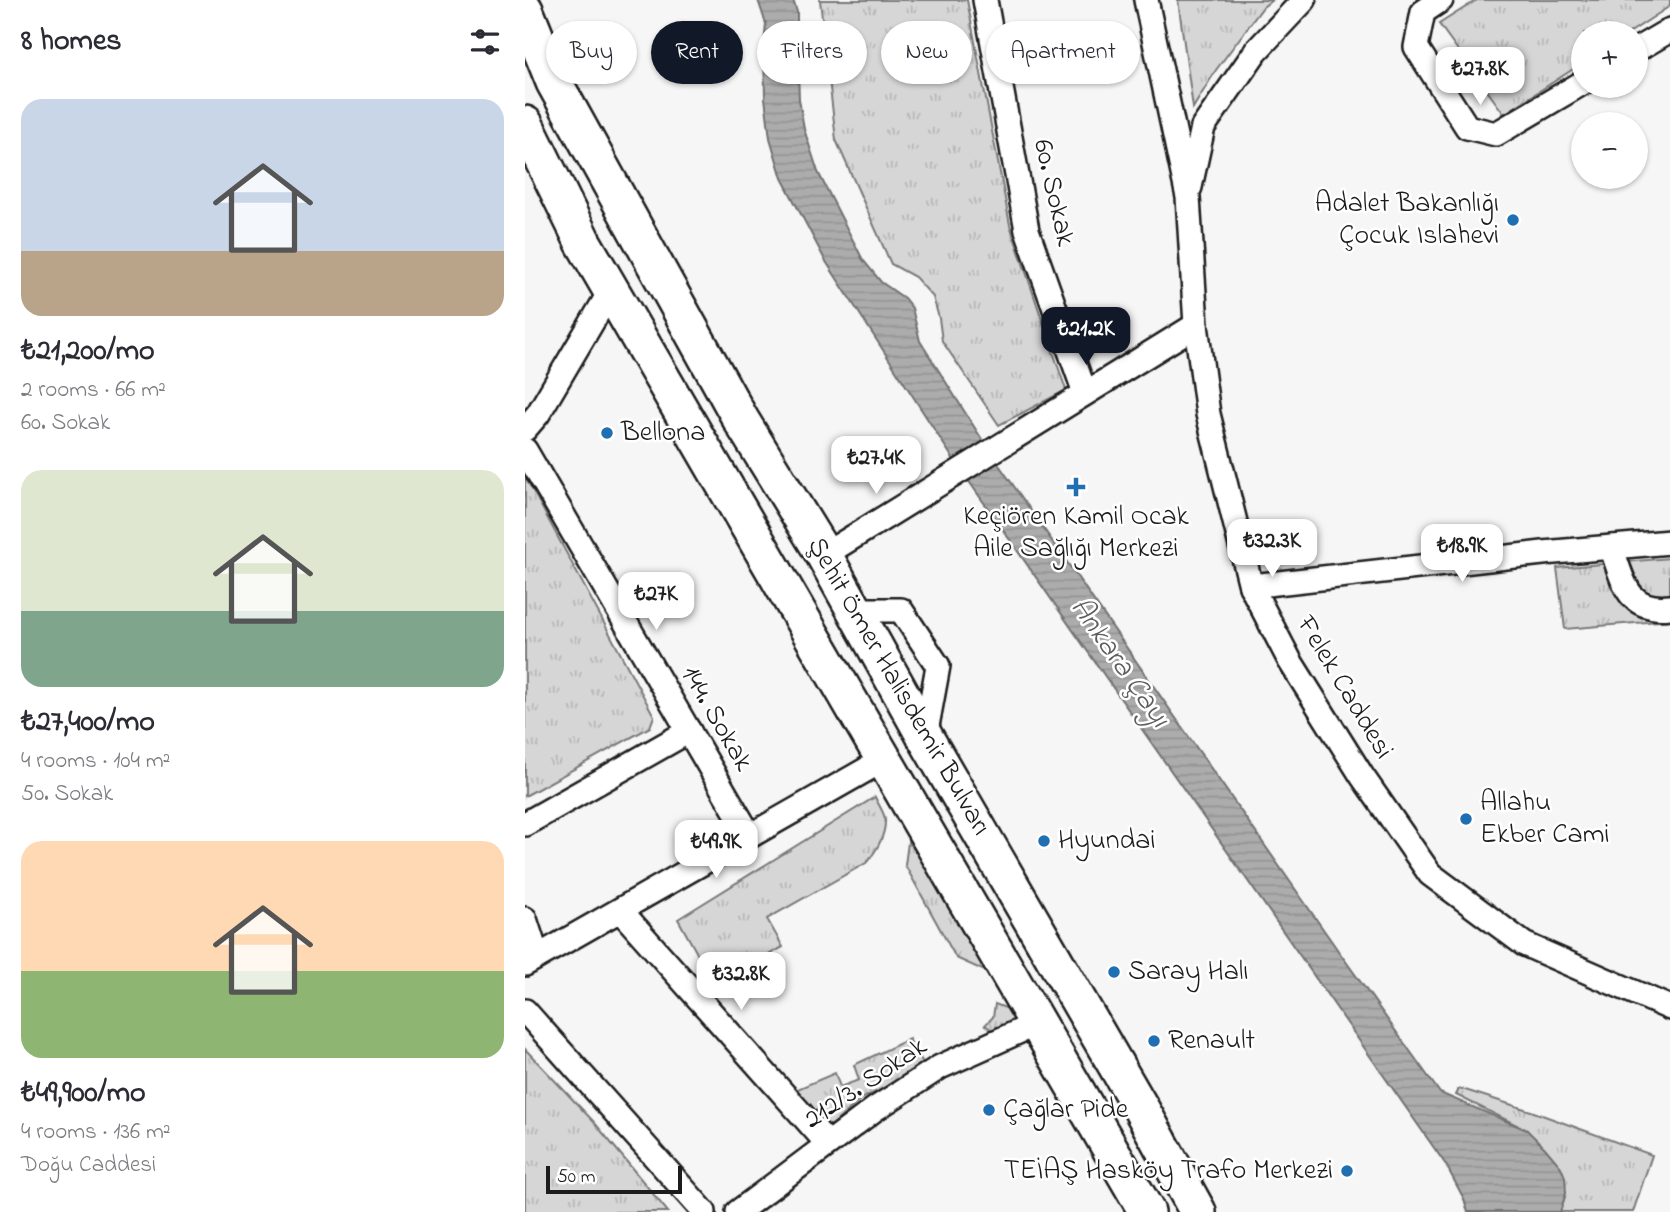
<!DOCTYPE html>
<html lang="en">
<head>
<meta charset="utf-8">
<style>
	:root { --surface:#fff; --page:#f7f7f7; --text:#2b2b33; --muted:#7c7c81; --accent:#111827 }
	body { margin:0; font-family:"Indie Flower",sans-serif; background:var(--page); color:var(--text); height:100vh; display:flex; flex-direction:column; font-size:26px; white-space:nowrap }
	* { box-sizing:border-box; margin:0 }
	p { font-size:23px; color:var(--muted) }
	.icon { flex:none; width:38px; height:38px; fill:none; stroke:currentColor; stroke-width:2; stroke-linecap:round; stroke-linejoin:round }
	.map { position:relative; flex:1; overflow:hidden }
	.panel { display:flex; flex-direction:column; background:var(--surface); width:525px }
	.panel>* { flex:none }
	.top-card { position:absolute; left:21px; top:21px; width:665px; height:63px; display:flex; gap:14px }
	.fabs { position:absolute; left:1046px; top:21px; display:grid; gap:14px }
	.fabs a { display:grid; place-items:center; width:77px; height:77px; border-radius:50%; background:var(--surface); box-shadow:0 2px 5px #0004; font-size:35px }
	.scale { position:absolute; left:21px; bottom:18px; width:136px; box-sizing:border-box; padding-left:7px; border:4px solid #1c1c1c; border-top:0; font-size:19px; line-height:24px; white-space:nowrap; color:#1c1c1c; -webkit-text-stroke:5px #fff; paint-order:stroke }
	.price { position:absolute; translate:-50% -60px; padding:0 16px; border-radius:14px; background:#fff; color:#222; font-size:23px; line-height:46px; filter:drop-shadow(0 2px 4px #0008) }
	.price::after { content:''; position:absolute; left:50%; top:42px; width:21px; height:16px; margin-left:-10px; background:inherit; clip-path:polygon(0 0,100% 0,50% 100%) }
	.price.active { background:var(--accent); color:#fff }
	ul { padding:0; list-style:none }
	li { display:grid; align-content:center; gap:14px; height:371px; padding:0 21px }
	li span { display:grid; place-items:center; height:217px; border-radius:21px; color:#555 }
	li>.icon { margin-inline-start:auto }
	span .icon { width:126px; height:126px; fill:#fffc; stroke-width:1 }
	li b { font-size:30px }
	h2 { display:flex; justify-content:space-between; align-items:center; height:84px; padding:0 21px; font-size:30px }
	.chip { padding:0 24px; border-radius:32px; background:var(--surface); box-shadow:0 2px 5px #0004; font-size:24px; line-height:63px }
	.chip.active { background:var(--accent); color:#fff }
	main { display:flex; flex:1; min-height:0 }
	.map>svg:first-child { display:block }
	.grass { fill:url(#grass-tufts); stroke:#797979; stroke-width:2 }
	.water { fill:url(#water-rules); stroke:#727272; stroke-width:2 }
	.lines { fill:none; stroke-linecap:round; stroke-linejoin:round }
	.minor-casing { stroke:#1c1c1c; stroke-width:28 }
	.highway-casing { stroke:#1c1c1c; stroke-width:40 }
	.minor { stroke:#fff; stroke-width:23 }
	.highway { stroke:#fff; stroke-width:35 }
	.poi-dot { fill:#1f6fb2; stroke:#fff; stroke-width:2.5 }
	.labels { text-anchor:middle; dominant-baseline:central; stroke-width:5; stroke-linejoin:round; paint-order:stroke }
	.street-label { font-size:28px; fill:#1c1c1c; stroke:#fff }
	.poi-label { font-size:28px; fill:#1c1c1c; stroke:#fff; text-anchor:start }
	.water-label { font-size:30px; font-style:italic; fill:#5d5d5d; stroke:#fff }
</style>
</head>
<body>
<main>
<section class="panel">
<h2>8 homes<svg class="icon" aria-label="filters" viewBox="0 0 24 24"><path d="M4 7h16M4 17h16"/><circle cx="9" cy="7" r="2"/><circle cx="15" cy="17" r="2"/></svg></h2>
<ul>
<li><span style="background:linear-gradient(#c9d6e8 70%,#b9a48a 0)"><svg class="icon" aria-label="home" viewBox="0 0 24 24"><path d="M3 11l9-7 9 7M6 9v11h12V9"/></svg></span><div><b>₺21,200/mo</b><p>2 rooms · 66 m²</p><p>60. Sokak</p></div></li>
<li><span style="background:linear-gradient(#dfe7d0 65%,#7fa58c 0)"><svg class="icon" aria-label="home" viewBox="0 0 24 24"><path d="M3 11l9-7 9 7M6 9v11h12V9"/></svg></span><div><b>₺27,400/mo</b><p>4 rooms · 104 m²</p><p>50. Sokak</p></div></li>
<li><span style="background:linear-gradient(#ffd9b3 60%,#8fb573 0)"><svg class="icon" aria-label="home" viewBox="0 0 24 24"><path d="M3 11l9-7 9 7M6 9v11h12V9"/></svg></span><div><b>₺49,900/mo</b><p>4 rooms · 136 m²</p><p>Doğu Caddesi</p></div></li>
</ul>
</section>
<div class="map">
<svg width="1145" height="1212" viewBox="0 0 1145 1212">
	<defs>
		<pattern id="grass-tufts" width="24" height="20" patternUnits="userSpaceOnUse" patternTransform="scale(1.75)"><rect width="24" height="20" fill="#d6d6d6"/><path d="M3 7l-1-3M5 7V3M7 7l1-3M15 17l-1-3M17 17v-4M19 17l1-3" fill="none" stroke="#b7b7b7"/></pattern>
		<pattern id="water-rules" width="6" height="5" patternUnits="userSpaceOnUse" patternTransform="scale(1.75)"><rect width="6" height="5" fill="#acacac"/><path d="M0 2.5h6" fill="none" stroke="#939393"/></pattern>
	</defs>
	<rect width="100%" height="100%" fill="#f6f6f6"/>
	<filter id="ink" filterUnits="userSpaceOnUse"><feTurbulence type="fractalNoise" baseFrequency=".0143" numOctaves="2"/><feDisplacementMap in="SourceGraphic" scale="14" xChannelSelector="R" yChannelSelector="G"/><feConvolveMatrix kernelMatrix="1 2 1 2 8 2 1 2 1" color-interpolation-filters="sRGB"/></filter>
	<g filter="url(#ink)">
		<!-- grass -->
		<g class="grass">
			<path d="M295,0h147l43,225 56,165 -67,35 -57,-84 -3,-23 -6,-21 -18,-20 -24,-13 -55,-124z"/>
			<path d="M653,0h94l-9,7 -47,63 -23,38z"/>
			<path d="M952,0h193v6l-41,27h-45v29l-80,52 -65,-90z"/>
			<path d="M1,478l128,238 -4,11 -125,69v-316z"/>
			<path d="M1145,558v62l-105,9 -8,-61z"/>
			<path d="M350,797c3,7 9,15 10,22 1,16 -9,33 -19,44l-99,56 16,28 -51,28 -7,-11 -14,4 -8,-4 -25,-45z"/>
			<path d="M385,827l86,149 -40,-18 -51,-93z"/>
			<path d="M470,1004l21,8 -4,13 -13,9 -14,-9 8,-8z"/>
			<path d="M384,1039l17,29 -65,31 -29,26 -14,-1 -30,-31 47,-20 5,14 19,-7 -5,-15z"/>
			<path d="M0,1049l69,73 74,90h-143z"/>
			<path d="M937,1089l69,22 121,44 -19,57h-73l6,-19 -39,-63 -71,-35 2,-4v-1z"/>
		</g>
		<!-- water -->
		<path class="water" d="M233,0h35l4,12v28l2,59 5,30 14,43 45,88 18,22 23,16 8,10 8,33 70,111 347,497 103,144 87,37 18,18 16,19 4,10 1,16 -6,19h-92l-4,-13 -18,-34 -494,-708 -127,-197 -43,-82 -12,-40 -5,-40 -1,-54 2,-20z"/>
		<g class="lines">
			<!-- minor casing -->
			<g class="minor-casing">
				<g id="minor">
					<path d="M460,0l42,230 58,163"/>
					<path d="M621,0l42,197 8,128 12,89 43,172 39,75 72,115 68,98 94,70 146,64"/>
					<path d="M916,0l-18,12 -7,35 51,80 29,7 88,-52"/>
					<path d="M1111,50l34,-20"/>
					<path d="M665,187l13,-60 53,-76 48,-51"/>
					<path d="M0,429l13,-15 73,-124"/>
					<path d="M0,450l225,386"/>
					<path d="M1086,547c13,34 15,65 59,60"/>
					<path d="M299,555l372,-230"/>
					<path d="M726,586l292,-33 127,-11"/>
					<path d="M329,610h47l37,56 -13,71"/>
					<path d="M0,824l164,-93"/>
					<path d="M95,910l208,234"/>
					<path d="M0,919l12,37"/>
					<path d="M0,964l360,-205"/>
					<path d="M0,1011l179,201"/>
					<path d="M213,1212l137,-103 65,-42 98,-44"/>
				</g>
			</g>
			<!-- highway casing -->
			<g class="highway-casing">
				<g id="highway">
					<path d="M0,10l29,72 187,338 83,135 101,182 214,368 59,107"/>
					<path d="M0,124l58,118 564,970"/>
				</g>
			</g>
			<!-- minor -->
			<use href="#minor" class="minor"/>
			<!-- highway -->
			<use href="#highway" class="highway"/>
		</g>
	</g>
	<!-- markers -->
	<g class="poi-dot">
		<circle cx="988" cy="220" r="7"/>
		<circle cx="82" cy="433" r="7"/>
		<path d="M547.5 476.5h7v7h7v7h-7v7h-7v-7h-7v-7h7z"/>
		<circle cx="941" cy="819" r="7"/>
		<circle cx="519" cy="841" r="7"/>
		<circle cx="589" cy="972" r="7"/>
		<circle cx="629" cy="1041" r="7"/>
		<circle cx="464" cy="1110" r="7"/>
		<circle cx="822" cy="1171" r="7"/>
	</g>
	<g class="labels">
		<!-- street labels -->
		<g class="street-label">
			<text transform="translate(528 193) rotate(77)">60. Sokak</text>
			<text transform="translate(373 687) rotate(60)">Şehit Ömer Halisdemir Bulvarı</text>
			<text transform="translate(819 688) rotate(59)">Felek Caddesi</text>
			<text transform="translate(191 719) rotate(60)">144. Sokak</text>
			<text transform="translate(341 1084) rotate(-34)">212/3. Sokak</text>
		</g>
		<!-- poi labels -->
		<g class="poi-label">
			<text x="974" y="204" text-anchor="end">Adalet Bakanlığı<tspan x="974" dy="32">Çocuk Islahevi</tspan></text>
			<text x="96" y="433">Bellona</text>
			<text x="551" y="517" text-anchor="middle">Keçiören Kamil Ocak<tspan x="551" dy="32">Aile Sağlığı Merkezi</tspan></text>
			<text x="955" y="803">Allahu<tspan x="955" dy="32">Ekber Cami</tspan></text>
			<text x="533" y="841">Hyundai</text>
			<text x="603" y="972">Saray Halı</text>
			<text x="643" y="1041">Renault</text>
			<text x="478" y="1110">Çağlar Pide</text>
			<text x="808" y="1171" text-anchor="end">TEİAŞ Hasköy Trafo Merkezi</text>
		</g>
		<!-- water labels -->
		<g class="water-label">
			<text transform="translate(594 663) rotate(55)">Ankara Çayı</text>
		</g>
	</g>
</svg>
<div class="fabs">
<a>+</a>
<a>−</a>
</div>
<div class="scale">50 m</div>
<b class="price" style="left:955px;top:107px">₺27.8K</b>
<b class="price active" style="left:561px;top:367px">₺21.2K</b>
<b class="price" style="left:351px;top:496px">₺27.4K</b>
<b class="price" style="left:747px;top:579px">₺32.3K</b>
<b class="price" style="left:937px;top:584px">₺18.9K</b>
<b class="price" style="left:131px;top:632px">₺27K</b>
<b class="price" style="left:191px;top:880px">₺49.9K</b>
<b class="price" style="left:216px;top:1012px">₺32.8K</b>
<div class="top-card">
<a class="chip">Buy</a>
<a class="chip active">Rent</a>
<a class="chip">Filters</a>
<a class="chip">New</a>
<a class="chip">Apartment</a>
</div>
</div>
</main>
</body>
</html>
